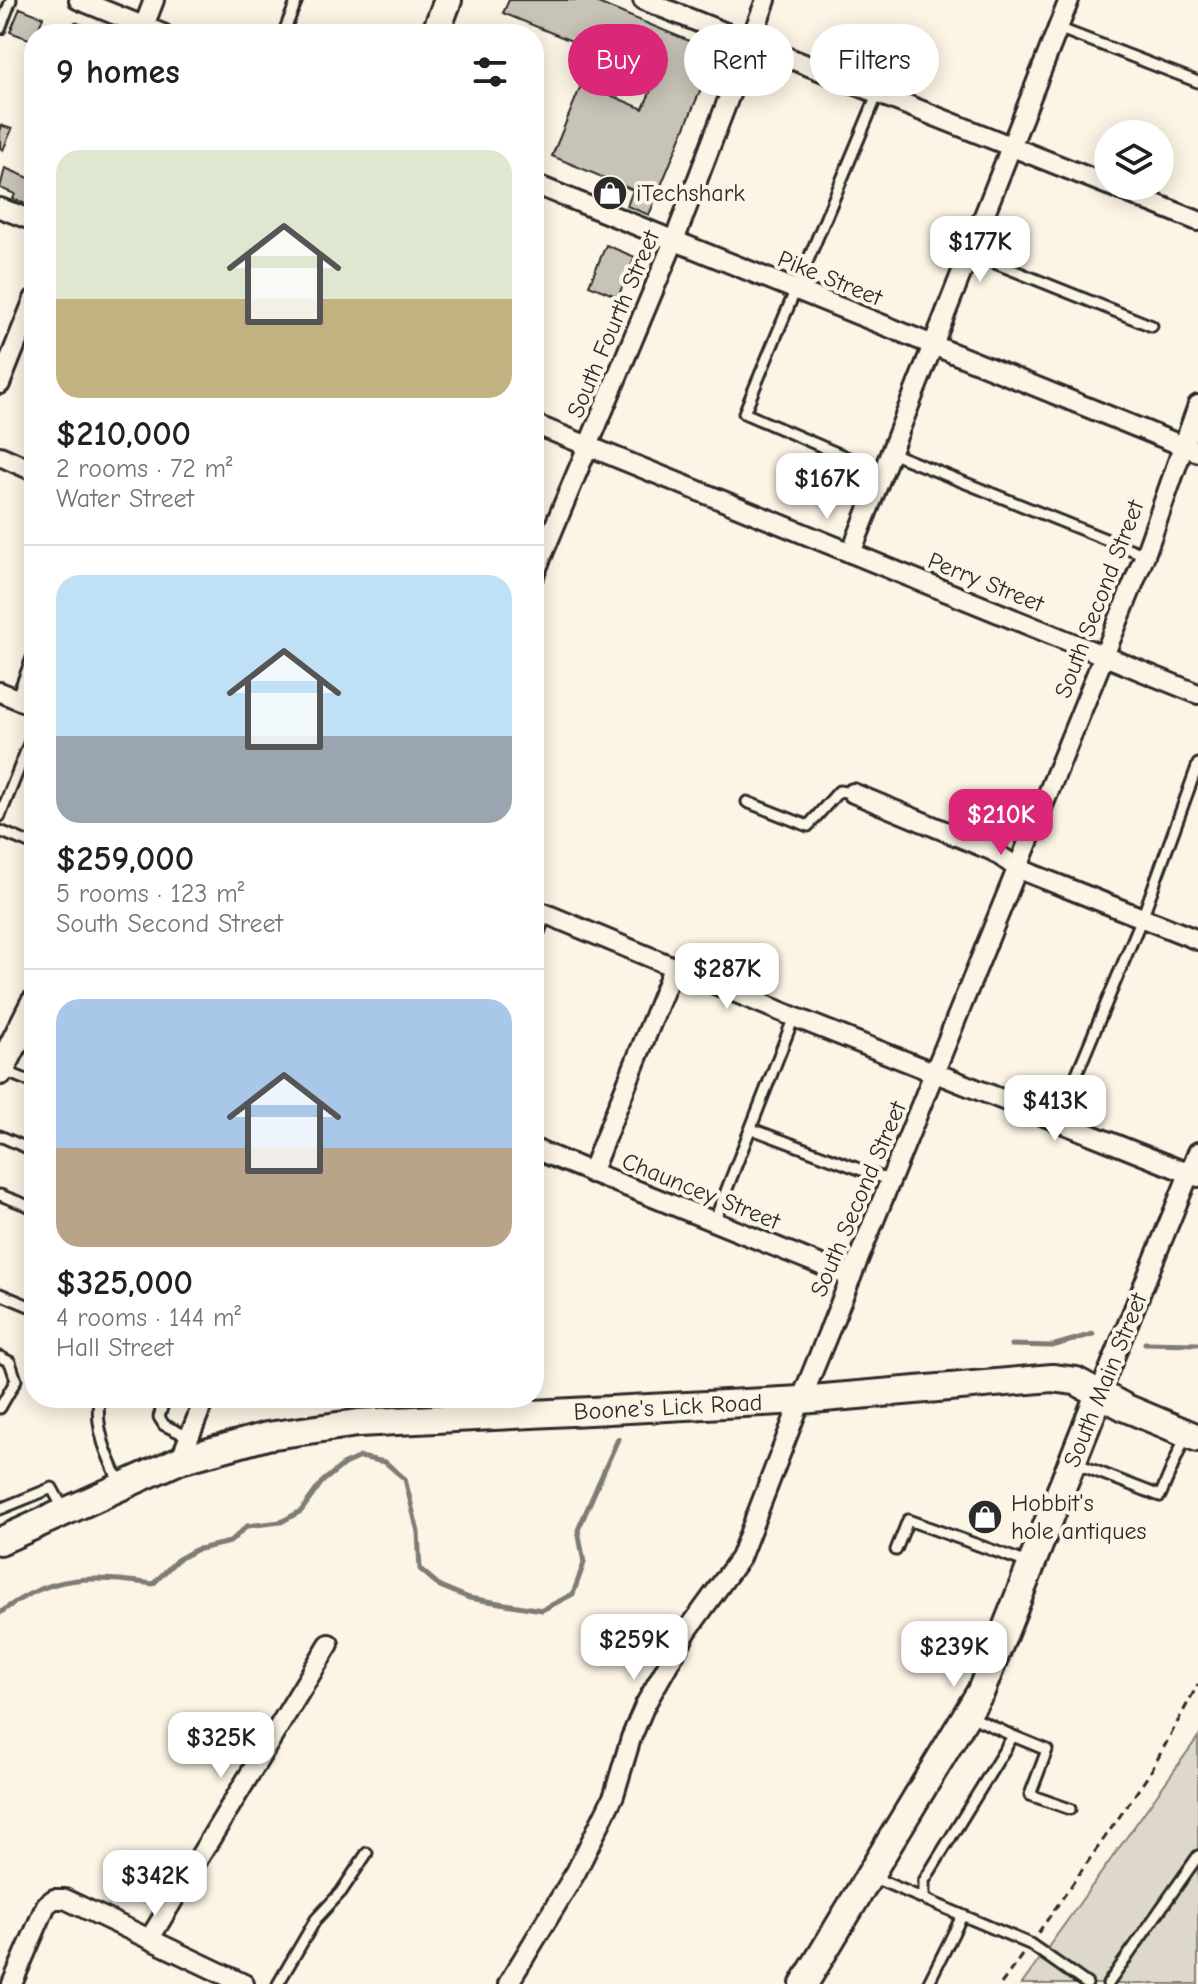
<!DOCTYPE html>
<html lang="en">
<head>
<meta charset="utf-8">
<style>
	:root { --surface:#fff; --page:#f2f2f2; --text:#202124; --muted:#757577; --line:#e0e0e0; --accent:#db2777 }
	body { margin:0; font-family:"Comic Neue",sans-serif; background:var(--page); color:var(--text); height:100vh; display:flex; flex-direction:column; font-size:30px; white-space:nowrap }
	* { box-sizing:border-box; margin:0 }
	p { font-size:26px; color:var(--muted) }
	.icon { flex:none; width:44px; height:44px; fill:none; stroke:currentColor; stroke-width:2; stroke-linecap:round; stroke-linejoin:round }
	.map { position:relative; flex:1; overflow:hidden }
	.details { position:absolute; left:24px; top:24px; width:520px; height:1384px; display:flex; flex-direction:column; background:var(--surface); border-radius:32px; box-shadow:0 4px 20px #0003 }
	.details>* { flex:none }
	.top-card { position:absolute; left:568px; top:24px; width:510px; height:72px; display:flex; gap:16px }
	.tools { position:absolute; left:1094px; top:120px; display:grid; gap:16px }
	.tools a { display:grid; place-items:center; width:80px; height:80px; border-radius:50%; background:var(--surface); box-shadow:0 4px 20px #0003; font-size:40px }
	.price { position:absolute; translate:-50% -68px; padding:0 18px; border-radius:16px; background:#fff; color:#222; font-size:26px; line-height:52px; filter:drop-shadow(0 2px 4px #0008) }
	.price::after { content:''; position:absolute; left:50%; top:48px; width:24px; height:18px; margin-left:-12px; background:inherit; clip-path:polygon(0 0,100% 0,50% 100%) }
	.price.current { background:var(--accent); color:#fff }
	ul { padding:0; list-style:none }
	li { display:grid; align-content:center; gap:16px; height:424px; padding:0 32px }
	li+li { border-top:2px solid var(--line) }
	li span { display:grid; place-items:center; height:248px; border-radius:24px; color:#555 }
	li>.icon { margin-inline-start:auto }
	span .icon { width:144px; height:144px; fill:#fffc; stroke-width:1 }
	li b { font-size:34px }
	h2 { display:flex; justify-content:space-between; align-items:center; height:96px; padding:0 32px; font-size:34px }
	.tag { padding:0 28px; border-radius:36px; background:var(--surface); box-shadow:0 4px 20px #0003; font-size:28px; line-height:72px }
	.tag.current { background:var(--accent); color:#fff }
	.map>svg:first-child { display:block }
	.green { fill:#ded8ca; stroke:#84827a; stroke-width:2 }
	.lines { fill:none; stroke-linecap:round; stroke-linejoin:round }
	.stream { stroke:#7d7b74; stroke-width:5 }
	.building { fill:#c8c3b7; stroke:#2b2b2b; stroke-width:2 }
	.lane-casing { stroke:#2b2b2b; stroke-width:15 }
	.street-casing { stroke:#2b2b2b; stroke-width:24 }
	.secondary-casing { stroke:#2b2b2b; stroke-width:32 }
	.path { stroke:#2b2b2b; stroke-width:3; stroke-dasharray:8 6; stroke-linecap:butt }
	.lane { stroke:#fcf5e5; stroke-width:9 }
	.street { stroke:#fcf5e5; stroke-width:18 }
	.secondary { stroke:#fcf5e5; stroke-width:26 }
	.labels { text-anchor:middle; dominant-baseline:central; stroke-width:8; stroke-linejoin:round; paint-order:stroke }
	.poi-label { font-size:24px; fill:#2b2b2b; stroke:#fcf5e5; text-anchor:start }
	.street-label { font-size:24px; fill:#2b2b2b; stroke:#fcf5e5 }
</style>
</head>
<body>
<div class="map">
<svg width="1198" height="1984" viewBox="0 0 1198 1984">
	<rect width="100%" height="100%" fill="#fcf5e5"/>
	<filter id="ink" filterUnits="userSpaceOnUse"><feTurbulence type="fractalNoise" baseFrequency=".0125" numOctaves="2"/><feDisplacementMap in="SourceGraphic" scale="16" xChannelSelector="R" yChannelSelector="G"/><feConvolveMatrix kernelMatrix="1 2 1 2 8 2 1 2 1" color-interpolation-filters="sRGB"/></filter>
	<g filter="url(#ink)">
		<!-- green -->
		<path class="green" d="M1198,1737v247h-176z"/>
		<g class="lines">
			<!-- stream -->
			<g class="stream">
				<path d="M1145,1343l53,1"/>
				<path d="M1011,1345l41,1 41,-12"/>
				<path d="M0,1613c51,-40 92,-37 153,-29l24,-24 18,-10 35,-8 17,-16 34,-4 20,-11 21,-29 22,-18 16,-7 25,5 20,17 13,53 2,37 20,17 29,12 73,12 31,-16 11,-31 -6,-33 40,-91"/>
			</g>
		</g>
		<!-- building -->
		<g class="building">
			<path d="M509,0h82l125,52 -67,163 -22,-9 6,-16 -81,-34 30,-73 61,26 14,-33 -154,-63z"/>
			<path d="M20,8l23,9 -9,24 -24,-9z"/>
			<path d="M75,22l30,12h-35z"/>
			<path d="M0,125l12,4 -9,21 -3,-2z"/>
			<path d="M5,168l29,12v27l-21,-8 2,-5 -15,-6z"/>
			<path d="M606,245l29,12 -17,40 -29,-12z"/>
		</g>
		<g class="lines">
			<!-- lane casing -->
			<g class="lane-casing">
				<g id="lane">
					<path d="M1058,28l140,54"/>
					<path d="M0,29l11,-29"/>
					<path d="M283,34l14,-34"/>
					<path d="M878,93l-134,320 139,60"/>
					<path d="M534,148v8"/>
					<path d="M970,253l182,73"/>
					<path d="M891,453l254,102"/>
					<path d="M16,699l18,-46"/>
					<path d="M747,802l61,24 31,-35 14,2"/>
					<path d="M0,816l34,-85"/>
					<path d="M0,831l34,14"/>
					<path d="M534,945l12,-31"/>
					<path d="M4,1071l30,12"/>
					<path d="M1057,1121l85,-203 56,-154"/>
					<path d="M752,1129l139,52"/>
					<path d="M0,1136l34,15"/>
					<path d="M0,1195l34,13"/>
					<path d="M714,1222l80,-205"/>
					<path d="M0,1294l34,14"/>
					<path d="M0,1357l10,5 6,18 -16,28"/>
					<path d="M99,1398c-4,32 8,57 21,85"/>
					<path d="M165,1398l-6,19 5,8 25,12"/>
					<path d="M1075,1463l85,33 26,-61"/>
					<path d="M0,1509l52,-21 12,22"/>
					<path d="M896,1550l12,-30 120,43"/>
					<path d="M1013,1736l34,14 -17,45 40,14"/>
					<path d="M872,1877l158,67 57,40"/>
					<path d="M924,1899v-18l89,-145 -43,-20"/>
					<path d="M278,1984l38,-65 25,-27 26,-39"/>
					<path d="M928,1984l34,-68"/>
					<path d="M1108,1984l90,-128"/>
				</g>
			</g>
			<!-- street casing -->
			<g class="street-casing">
				<g id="street">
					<path d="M79,0l84,34"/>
					<path d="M643,0l465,185"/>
					<path d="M141,34l13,-34"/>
					<path d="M534,184l664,268"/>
					<path d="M1111,186l87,35"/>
					<path d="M0,208l34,13"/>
					<path d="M0,384l34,-85"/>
					<path d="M534,424l664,270"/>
					<path d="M0,456l34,15"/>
					<path d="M851,553l218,-553"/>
					<path d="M534,575l140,-334 92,-241"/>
					<path d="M0,692l34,14"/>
					<path d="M853,793l140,58 26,18 179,71"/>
					<path d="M534,909l260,108 404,160"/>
					<path d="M534,1149l317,128"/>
					<path d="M591,1173l83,-207"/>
					<path d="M1100,1392l98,-240"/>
					<path d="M180,1460l25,-62"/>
					<path d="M150,1938l179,-294"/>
					<path d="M12,1984l34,-79 8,-6h11l179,85"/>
					<path d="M508,1984l68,-112 38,-77 17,-57 14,-33 42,-74 53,-73 61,-158 344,-845 53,-150"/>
				</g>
			</g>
			<!-- secondary casing -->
			<g class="secondary-casing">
				<g id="secondary">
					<path d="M435,34l13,-34"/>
					<path d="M0,1071l34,-67"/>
					<path id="s1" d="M0,1541l180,-81 87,-24 91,-13 443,-23 251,-22 24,3 50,27 72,30"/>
					<path d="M804,1984l177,-293 119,-299"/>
				</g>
			</g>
			<!-- path -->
			<g class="path">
				<path d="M1038,1933l112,-160 48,-89"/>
				<path d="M1001,1984l21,-29"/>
			</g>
			<!-- lane -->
			<use href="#lane" class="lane"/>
			<!-- street -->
			<use href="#street" class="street"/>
			<!-- secondary -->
			<use href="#secondary" class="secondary"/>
		</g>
	</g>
	<!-- icons -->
	<defs>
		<g id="shop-disc" transform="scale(1.8)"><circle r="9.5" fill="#2b2b2b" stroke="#fcf5e5"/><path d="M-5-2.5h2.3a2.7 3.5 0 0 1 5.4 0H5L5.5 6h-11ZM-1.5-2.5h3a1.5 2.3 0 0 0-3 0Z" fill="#fff"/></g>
	</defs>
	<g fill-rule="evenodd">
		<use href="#shop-disc" x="610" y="193"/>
		<use href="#shop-disc" x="985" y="1517"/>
	</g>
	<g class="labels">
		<!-- poi labels -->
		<g class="poi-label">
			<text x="636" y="193">iTechshark</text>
			<text x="1011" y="1503">Hobbit's<tspan x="1011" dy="28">hole antiques</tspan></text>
		</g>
		<!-- street labels -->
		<g class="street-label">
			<text transform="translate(830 278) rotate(22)">Pike Street</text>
			<text transform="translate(613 324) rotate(-67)">South Fourth Street</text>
			<text transform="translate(986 582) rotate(22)">Perry Street</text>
			<text transform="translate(1099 599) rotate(-69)">South Second Street</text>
			<text transform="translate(701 1191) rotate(22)">Chauncey Street</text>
			<text transform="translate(858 1199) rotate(-67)">South Second Street</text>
			<text transform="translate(1105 1380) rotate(-68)">South Main Street</text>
			<text stroke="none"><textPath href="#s1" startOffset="690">Boone's Lick Road</textPath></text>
		</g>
	</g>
</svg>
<div class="tools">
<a><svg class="icon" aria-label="layers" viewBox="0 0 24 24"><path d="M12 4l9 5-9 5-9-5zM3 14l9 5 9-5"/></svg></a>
</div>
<b class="price" style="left:980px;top:284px">$177K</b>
<b class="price" style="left:827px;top:521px">$167K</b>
<b class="price current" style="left:1001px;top:857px">$210K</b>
<b class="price" style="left:727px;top:1011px">$287K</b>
<b class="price" style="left:1055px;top:1143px">$413K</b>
<b class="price" style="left:634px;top:1682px">$259K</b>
<b class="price" style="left:954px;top:1689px">$239K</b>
<b class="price" style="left:221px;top:1780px">$325K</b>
<b class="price" style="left:155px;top:1918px">$342K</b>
<div class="top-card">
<a class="tag current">Buy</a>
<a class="tag">Rent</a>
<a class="tag">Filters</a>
</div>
<section class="details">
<h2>9 homes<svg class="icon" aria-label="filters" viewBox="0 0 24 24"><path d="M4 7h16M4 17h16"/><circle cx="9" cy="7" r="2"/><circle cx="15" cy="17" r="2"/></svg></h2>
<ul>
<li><span style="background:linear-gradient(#dfe7d0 60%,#c2b280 0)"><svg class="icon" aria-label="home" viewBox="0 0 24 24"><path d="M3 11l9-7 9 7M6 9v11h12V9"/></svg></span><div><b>$210,000</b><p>2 rooms · 72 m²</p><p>Water Street</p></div></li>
<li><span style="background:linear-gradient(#bfe0f5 65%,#9aa5b1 0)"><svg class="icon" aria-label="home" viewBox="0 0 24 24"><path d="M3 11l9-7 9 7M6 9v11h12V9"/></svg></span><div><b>$259,000</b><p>5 rooms · 123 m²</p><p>South Second Street</p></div></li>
<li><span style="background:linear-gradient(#a9c7e8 60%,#b9a48a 0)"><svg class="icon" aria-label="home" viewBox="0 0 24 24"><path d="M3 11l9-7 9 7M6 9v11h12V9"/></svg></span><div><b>$325,000</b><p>4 rooms · 144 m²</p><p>Hall Street</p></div></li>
</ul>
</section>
</div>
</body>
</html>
